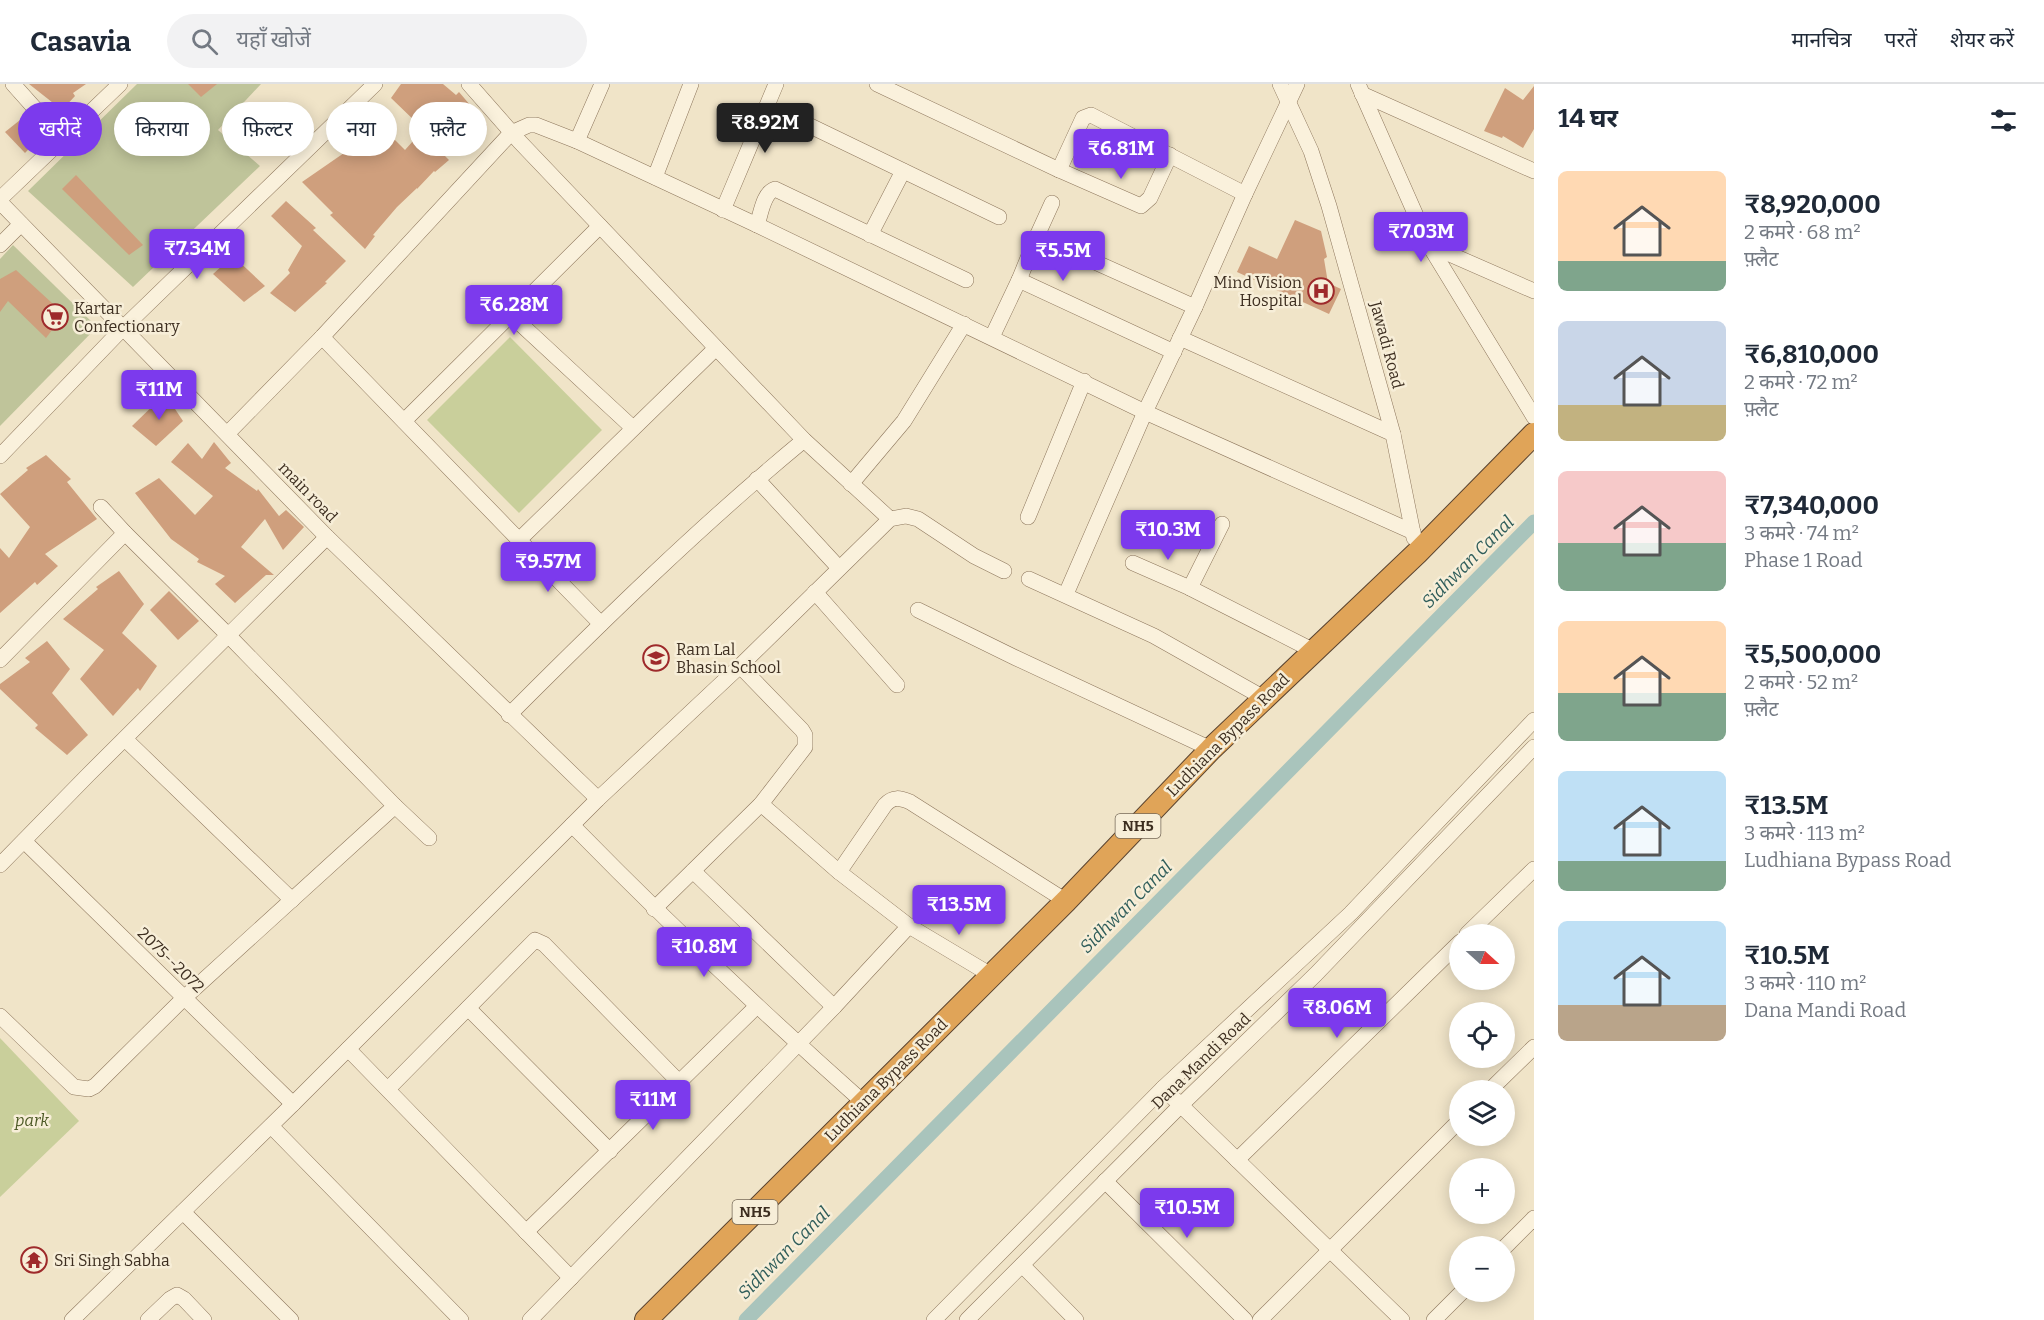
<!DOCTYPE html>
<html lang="hi">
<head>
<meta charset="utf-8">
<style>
	:root { --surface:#fff; --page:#f2f2f3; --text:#1f2937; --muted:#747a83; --line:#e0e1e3; --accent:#7c3aed }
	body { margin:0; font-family:Bitter,"Noto Sans Devanagari",serif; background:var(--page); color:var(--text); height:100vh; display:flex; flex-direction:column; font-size:22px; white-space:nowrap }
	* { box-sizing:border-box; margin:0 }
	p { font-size:20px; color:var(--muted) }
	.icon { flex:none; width:33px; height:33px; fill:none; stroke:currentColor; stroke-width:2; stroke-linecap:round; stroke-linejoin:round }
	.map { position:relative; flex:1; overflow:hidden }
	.sheet { display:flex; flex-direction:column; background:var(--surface); width:510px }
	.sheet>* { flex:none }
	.guide { position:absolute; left:18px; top:18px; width:570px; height:54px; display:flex; gap:12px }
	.needle { width:39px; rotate:111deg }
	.fabs { position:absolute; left:1449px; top:840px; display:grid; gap:12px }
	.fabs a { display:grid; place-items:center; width:66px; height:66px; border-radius:50%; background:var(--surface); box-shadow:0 3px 15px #0003; font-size:30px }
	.price { position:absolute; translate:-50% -51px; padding:0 14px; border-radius:6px; background:var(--accent); color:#fff; font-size:20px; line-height:39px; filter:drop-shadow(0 2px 3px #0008) }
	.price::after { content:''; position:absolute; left:50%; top:36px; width:18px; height:14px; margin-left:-9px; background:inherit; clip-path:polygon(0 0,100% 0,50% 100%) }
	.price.selected { background:#222; color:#fff }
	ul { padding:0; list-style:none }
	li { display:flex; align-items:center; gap:18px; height:150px; padding:0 24px }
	li span { display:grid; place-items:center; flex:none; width:168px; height:120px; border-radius:9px; color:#555 }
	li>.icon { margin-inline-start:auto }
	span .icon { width:72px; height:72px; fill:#fffc; stroke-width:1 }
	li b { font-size:26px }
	h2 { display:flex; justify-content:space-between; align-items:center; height:72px; padding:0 24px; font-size:26px }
	.chip { padding:0 21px; border-radius:27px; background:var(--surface); box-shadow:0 3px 15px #0003; font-size:21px; line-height:54px }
	.chip.selected { background:var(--accent); color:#fff }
	header { display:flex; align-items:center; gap:36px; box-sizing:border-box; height:84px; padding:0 30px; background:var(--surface); border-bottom:2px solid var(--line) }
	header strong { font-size:28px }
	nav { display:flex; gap:33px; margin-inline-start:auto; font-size:21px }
	.search { width:420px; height:54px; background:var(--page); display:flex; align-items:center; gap:15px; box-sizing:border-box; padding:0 21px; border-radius:33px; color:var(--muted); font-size:22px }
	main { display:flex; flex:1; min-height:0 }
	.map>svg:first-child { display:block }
	.green { fill:#c9cf9b }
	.cemetery { fill:#bfc49a }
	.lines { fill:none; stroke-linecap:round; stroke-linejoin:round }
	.canal { stroke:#a9c4bc; stroke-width:15 }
	.building { fill:#cf9f7d }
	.minor-casing { stroke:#8d765c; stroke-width:16 }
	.highway-casing { stroke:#5b4430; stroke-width:24 }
	.minor { stroke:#faf1dc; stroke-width:15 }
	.highway { stroke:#e0a458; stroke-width:22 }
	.labels { text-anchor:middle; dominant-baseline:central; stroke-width:5; stroke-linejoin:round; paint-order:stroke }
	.shield { fill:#f7eed8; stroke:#756857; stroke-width:1.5 }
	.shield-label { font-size:15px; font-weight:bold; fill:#3d2e20 }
	.poi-label { font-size:16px; fill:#3d2e20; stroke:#f7eed8; text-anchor:start }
	.street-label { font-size:16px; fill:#3d2e20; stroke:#f7eed8 }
	.park-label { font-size:16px; font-style:italic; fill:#4d5a26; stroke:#f7eed8 }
	.water-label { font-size:18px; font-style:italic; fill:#2f5d5a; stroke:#f7eed8 }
</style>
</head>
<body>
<header>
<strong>Casavia</strong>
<div class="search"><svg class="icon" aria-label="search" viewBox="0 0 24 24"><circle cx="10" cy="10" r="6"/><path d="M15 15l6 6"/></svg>यहाँ खोजें</div>
<nav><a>मानचित्र</a><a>परतें</a><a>शेयर करें</a></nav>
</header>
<main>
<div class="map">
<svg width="1534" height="1236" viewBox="0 0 1534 1236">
	<rect width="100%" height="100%" fill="#f0e4c8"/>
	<!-- green -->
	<g class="green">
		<path d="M510,253l92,93 -83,83 -92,-93z"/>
		<path d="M0,954l79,83 -79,76z"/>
	</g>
	<!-- cemetery -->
	<g class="cemetery">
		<path d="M137,0h124l-43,46 42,36 -127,121 -105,-96z"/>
		<path d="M13,161l84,82 -97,99v-167z"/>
	</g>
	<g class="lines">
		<!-- canal -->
		<path class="canal" d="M746,1236l788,-798"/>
	</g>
	<!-- building -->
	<g class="building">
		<path d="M29,0h57l-13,9 2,3 -13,14z"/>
		<path d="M188,0h29l-16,13z"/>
		<path d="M401,0h42l13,11 3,-3 28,33 -21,22 -31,-42 -17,19 -27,-26z"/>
		<path d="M1534,2v43l-11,19 -20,-12 -1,2 -18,-7 21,-43 18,12z"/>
		<path d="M370,31l35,35 16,-18 28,28 -14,12 -1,-1 -17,18v-1l-20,19 -24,28 2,1 -10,13 -35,-34 3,-2 -31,-31 42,-29 -4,-4z"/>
		<path d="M25,32l16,20 -16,17 -20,-21z"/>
		<path d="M76,91l67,70 -14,10 -67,-66z"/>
		<path d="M286,117l30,27 -3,2 33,31 -21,21 2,1 -32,29 -25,-19 20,-20 -2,-3 14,-24 -31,-30z"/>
		<path d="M1295,136l26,11 6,26 -3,2 4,24 13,6 -12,25 -92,-42 12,-26 28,13z"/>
		<path d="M233,172l32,30 -21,16 -31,-28z"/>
		<path d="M16,186l48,44 -18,24 -38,-37 -8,11v-33z"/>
		<path d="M165,310l18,27 -27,25 -24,-20z"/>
		<path d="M214,358l17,21 -6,5 32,23 1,-2 21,27 7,-6 18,17 -21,23 -18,-31 -24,28 33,28h-8l-31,28 -20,-19 10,-8 -28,-14 2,-3 -28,-20 -36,-46 24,-15 36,37 18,-19 -42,-34 17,-19 14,16z"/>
		<path d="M46,371l25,24 -4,3 30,37 -52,35 13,12 -21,19 -2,-3 -35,31v-65l9,10 21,-31 -30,-33 28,-24 -2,-2z"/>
		<path d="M119,487l25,33 -22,29 35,33 -17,25 -2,-3 -25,28 -33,-37 24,-29 -41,-31 35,-30 -2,-2z"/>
		<path d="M169,507l30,30 -21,19 -28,-30z"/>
		<path d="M47,557l23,28 -18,24 36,42 -21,20 -32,-27 3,-3 -38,-36v-5l30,-22 -5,-4z"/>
	</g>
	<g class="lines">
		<!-- minor casing -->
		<g class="minor-casing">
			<g id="minor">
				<path d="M13,0l50,56"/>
				<path d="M469,0l50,57 285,299 86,79"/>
				<path d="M877,0l182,86 24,-52 8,-3 154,79 52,-110"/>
				<path d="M1280,0l31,67 18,55 64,228 21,104"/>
				<path d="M1358,0l71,161 105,172"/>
				<path d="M1362,10l172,77"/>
				<path d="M800,37l199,96"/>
				<path d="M577,57l25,-57"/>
				<path d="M1059,86l82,36 9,-8 20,-43"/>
				<path d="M655,93l36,-93"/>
				<path d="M0,115l120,-115"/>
				<path d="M0,118l327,335 271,262"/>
				<path d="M723,126l53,-126"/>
				<path d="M757,141c4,-11 6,-32 18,-36l191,91"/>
				<path d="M870,151l33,-64"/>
				<path d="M1037,152l15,-33"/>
				<path d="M0,161l21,-21"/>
				<path d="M1429,161l105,46"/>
				<path d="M1019,196l18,-44 158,71"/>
				<path d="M511,231l122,113"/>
				<path d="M322,253l197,203 197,-192"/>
				<path d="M992,253l27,-57 155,72"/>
				<path d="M1180,254l213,96"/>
				<path d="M404,337l196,-195"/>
				<path d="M227,350l95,-97 189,-204 18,-8h7l41,16 180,84 388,187 268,120"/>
				<path d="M0,372l123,-128 252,-244"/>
				<path d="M757,395l82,89"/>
				<path d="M851,400l53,-63 60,-97"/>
				<path d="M101,423l24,26"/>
				<path d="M1028,433l56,-136"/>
				<path d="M519,456l82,84"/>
				<path d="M1133,479l57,25 124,63"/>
				<path d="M1029,495l125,57 110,62"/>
				<path d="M1190,504l32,-64"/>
				<path d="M815,508l82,93"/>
				<path d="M1066,510l79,-182 50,-105 50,-113"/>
				<path d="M918,526l98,48 195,91"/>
				<path d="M0,576l125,-127 104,103 166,170 34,32"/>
				<path d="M509,631c95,-95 191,-189 295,-275"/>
				<path d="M125,655l167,161"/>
				<path d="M572,741c94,96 191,188 291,277"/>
				<path d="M24,757l269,263"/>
				<path d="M0,781l88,-90 239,-238"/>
				<path d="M693,787l141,136"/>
				<path d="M839,788l46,-67c8,-9 15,-7 25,-3l156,99"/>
				<path d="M654,825l107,-105 44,-57v-12l-3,-5 -62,-64"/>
				<path d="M909,842l82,49"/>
				<path d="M1467,850l67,-65"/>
				<path d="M468,924l142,143"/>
				<path d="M0,932l74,71 15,2 6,-3 89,-88 211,-192"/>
				<path d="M348,965l223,229"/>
				<path d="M1163,1004l239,232"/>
				<path d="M388,1005l147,-149 9,4 135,138"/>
				<path d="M1490,1006l44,-43"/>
				<path d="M271,1042l190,194"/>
				<path d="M1237,1076l223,-218"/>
				<path d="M1105,1097l140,139"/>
				<path d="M183,1128l108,108"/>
				<path d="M526,1148l231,-226"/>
				<path d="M1504,1164l30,-30"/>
				<path d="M1022,1181l54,55"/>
				<path d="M72,1236l221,-216 305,-305 142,-133 150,-147 16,-3 12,3 56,37 30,15"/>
				<path d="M148,1236l22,-21 7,-4 7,4 20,21"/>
				<path d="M530,1236l304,-313 75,-81 -70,-54 -78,-68"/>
				<path d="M934,1236l229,-232 188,-175 183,-193"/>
				<path d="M967,1236l213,-214 136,-132 218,-227"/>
				<path d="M1260,1236l200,-200"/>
				<path d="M1434,1236l28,-28"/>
			</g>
		</g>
		<!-- highway casing -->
		<g class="highway-casing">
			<path id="highway" d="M646,1236l420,-419 145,-152 206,-196 117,-119"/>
		</g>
		<!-- minor -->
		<use href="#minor" class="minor"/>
		<!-- highway -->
		<use href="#highway" class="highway"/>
	</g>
	<!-- icons -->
	<defs>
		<g id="hospital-ring" transform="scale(1.35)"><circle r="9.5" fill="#f7eed8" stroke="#9e2a2b" stroke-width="1.5"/><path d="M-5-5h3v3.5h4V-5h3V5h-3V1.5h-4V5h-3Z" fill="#9e2a2b"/></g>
		<g id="supermarket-ring" transform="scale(1.35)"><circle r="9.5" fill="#f7eed8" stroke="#9e2a2b" stroke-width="1.5"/><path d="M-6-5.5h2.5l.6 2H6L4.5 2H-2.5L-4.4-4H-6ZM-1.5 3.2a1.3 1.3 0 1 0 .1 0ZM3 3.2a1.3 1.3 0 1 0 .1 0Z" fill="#9e2a2b"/></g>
		<g id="school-ring" transform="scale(1.35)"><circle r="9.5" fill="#f7eed8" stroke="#9e2a2b" stroke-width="1.5"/><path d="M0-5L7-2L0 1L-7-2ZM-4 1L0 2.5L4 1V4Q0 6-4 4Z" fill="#9e2a2b"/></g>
		<g id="temple-ring" transform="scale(1.35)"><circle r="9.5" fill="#f7eed8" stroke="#9e2a2b" stroke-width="1.5"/><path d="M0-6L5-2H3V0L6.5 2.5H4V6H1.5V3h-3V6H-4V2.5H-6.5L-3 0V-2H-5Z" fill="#9e2a2b"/></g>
	</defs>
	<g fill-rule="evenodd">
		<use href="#hospital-ring" x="1321" y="207"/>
		<use href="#supermarket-ring" x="55" y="233"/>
		<use href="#school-ring" x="656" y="574"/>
		<use href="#temple-ring" x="34" y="1176"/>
	</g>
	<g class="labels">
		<!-- shield labels -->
		<g class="shield">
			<rect x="1115.5" y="730" width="45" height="24" rx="4.5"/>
			<rect x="732.5" y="1116" width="45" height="24" rx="4.5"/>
		</g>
		<g class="shield-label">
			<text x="1138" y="742">NH5</text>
			<text x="755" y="1128">NH5</text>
		</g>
		<!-- poi labels -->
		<g class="poi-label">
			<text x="1302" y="198" text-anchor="end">Mind Vision<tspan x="1302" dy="18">Hospital</tspan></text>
			<text x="74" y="224">Kartar<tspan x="74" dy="18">Confectionary</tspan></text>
			<text x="676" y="565">Ram Lal<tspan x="676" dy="18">Bhasin School</tspan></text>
			<text x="54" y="1176">Sri Singh Sabha</text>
		</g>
		<!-- street labels -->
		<g class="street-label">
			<text transform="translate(1387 261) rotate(75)">Jawadi Road</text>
			<text transform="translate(308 408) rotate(46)">main road</text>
			<text transform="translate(1228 651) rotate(-45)">Ludhiana Bypass Road</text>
			<text transform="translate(171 876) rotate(44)">2075--2072</text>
			<text transform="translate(1201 977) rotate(-44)">Dana Mandi Road</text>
			<text transform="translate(886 996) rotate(-45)">Ludhiana Bypass Road</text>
		</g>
		<!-- park labels -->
		<g class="park-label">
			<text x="32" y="1036">park</text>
		</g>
		<!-- water labels -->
		<g class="water-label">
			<text transform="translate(1468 478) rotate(-45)">Sidhwan Canal</text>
			<text transform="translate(1126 823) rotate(-45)">Sidhwan Canal</text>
			<text transform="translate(784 1169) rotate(-45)">Sidhwan Canal</text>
		</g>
	</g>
</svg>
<div class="fabs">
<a><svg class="needle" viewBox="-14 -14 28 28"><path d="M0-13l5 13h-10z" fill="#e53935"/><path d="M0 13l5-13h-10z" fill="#747a83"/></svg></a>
<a><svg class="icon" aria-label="locate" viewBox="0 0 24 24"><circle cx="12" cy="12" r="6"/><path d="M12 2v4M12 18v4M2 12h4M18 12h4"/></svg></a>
<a><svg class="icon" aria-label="layers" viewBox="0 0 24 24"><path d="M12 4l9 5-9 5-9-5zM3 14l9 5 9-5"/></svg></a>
<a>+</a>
<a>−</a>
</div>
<b class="price selected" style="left:765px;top:70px">₹8.92M</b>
<b class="price" style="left:1121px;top:96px">₹6.81M</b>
<b class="price" style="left:1421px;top:179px">₹7.03M</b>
<b class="price" style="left:197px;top:196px">₹7.34M</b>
<b class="price" style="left:1063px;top:198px">₹5.5M</b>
<b class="price" style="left:514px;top:252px">₹6.28M</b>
<b class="price" style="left:159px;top:337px">₹11M</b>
<b class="price" style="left:1168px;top:477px">₹10.3M</b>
<b class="price" style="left:548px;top:509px">₹9.57M</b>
<b class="price" style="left:959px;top:852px">₹13.5M</b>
<b class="price" style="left:704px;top:894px">₹10.8M</b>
<b class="price" style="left:1337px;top:955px">₹8.06M</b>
<b class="price" style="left:653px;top:1047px">₹11M</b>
<b class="price" style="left:1187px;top:1155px">₹10.5M</b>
<div class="guide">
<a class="chip selected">खरीदें</a>
<a class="chip">किराया</a>
<a class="chip">फ़िल्टर</a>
<a class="chip">नया</a>
<a class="chip">फ़्लैट</a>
</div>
</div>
<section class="sheet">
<h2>14 घर<svg class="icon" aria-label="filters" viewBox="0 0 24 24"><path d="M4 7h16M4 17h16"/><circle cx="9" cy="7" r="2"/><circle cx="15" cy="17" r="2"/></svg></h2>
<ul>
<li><span style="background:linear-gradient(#ffd9b3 75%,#7fa58c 0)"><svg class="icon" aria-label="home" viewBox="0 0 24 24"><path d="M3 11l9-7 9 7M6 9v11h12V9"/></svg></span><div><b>₹8,920,000</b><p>2 कमरे · 68 m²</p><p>फ़्लैट</p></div></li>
<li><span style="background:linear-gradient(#c9d6e8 70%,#c2b280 0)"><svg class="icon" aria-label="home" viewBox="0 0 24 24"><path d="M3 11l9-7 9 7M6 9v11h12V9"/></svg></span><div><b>₹6,810,000</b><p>2 कमरे · 72 m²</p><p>फ़्लैट</p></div></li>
<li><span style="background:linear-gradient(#f6c9c9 60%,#7fa58c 0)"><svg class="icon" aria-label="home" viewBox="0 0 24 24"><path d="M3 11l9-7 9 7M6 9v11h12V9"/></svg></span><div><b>₹7,340,000</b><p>3 कमरे · 74 m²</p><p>Phase 1 Road</p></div></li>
<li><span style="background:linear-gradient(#ffd9b3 60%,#7fa58c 0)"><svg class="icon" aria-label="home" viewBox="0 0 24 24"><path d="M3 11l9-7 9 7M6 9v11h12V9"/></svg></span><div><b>₹5,500,000</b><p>2 कमरे · 52 m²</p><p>फ़्लैट</p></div></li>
<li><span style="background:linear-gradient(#bfe0f5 75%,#7fa58c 0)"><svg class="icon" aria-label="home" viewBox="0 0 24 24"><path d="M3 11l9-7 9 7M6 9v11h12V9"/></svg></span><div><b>₹13.5M</b><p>3 कमरे · 113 m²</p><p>Ludhiana Bypass Road</p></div></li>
<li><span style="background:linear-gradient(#bfe0f5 70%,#b9a48a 0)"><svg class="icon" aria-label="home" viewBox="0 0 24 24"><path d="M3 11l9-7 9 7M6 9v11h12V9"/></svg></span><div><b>₹10.5M</b><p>3 कमरे · 110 m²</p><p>Dana Mandi Road</p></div></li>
</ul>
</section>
</main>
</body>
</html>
